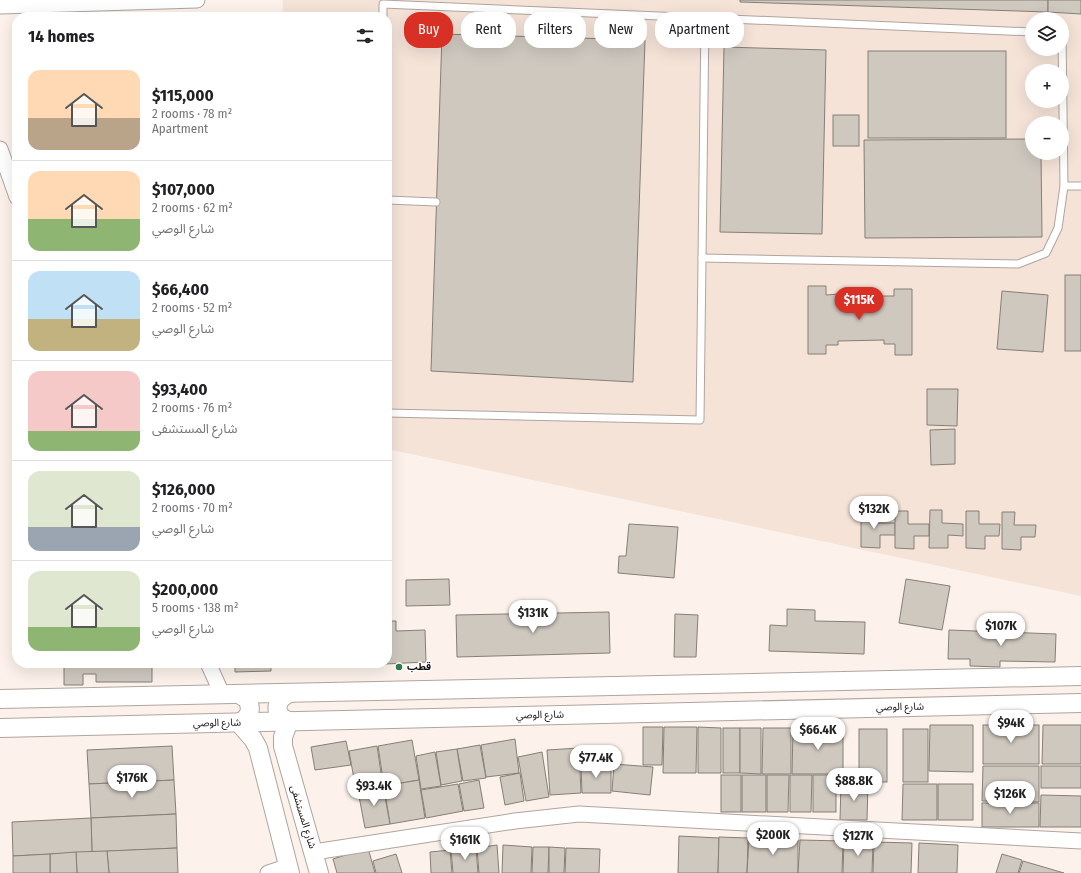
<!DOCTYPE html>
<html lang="en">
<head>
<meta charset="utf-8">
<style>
	:root { --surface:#fff; --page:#f6f6f6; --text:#202124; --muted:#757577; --line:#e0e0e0; --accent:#d93025 }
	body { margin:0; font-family:"Fira Sans Condensed","Noto Sans Arabic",sans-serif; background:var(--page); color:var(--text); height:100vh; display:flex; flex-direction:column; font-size:15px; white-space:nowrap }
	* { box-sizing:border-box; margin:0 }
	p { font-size:13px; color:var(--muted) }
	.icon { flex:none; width:22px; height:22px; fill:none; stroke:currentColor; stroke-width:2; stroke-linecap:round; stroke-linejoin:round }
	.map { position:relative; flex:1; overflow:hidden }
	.panel { position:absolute; left:12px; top:12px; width:380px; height:656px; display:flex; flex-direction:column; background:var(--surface); border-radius:16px; box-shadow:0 4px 16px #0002 }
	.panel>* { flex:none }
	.guide { position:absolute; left:404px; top:12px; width:380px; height:36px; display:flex; gap:8px }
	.controls { position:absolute; left:1025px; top:12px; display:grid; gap:8px }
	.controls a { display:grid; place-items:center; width:44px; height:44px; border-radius:50%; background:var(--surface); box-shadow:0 4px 16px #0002; font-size:20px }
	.price { position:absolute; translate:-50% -34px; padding:0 9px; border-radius:14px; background:#fff; color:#222; font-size:13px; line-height:26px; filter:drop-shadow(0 1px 2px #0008) }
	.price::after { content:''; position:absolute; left:50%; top:24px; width:12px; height:9px; margin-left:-6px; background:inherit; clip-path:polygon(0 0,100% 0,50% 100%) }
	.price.active { background:var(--accent); color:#fff }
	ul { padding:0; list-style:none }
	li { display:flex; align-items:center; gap:12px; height:100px; padding:0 16px }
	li+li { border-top:1px solid var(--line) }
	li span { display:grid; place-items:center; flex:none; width:112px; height:80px; border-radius:12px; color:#555 }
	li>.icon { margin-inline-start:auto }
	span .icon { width:48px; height:48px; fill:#fffc; stroke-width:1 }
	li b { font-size:17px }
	h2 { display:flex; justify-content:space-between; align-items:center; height:48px; padding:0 16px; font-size:17px }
	.tag { padding:0 14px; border-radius:16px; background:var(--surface); box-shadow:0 4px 16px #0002; font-size:14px; line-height:36px }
	.tag.active { background:var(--accent); color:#fff }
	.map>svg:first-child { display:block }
	.built { fill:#f5e3d8; fill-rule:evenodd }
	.building { fill:#cfc8bf; stroke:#857f76 }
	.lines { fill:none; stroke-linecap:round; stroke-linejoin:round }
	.service-casing { stroke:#afa59f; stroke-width:9 }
	.minor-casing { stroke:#afa59f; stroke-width:17 }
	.tertiary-casing { stroke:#afa59f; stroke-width:20 }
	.service { stroke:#fff; stroke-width:7 }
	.minor { stroke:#fff; stroke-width:15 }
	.tertiary { stroke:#fff; stroke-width:18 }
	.poi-dot { fill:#2f7c4b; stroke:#fff; stroke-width:1.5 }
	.labels { text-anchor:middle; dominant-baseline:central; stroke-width:3; stroke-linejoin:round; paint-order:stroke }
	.poi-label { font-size:10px; font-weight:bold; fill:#120e0c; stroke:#fff; text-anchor:start }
	.street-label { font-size:10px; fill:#120e0c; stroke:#fff }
</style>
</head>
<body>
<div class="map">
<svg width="1081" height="873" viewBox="0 0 1081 873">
	<rect width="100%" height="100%" fill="#fcf2eb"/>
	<!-- built -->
	<path class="built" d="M283,0h798v596l-694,-147v-432h-105zM1032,19h30v30h-30zM1032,71h30v30h-30zM1032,123h30v30h-30z"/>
	<!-- building -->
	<g class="building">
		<path d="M740,0h308v12l-308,-10z"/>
		<path d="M1048,0h33v14l-33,-2z"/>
		<path d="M442,34l203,6 -12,342 -202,-11z"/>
		<path d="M724,47l102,3 -4,184 -102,-2z"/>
		<rect x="868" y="51" width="138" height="87"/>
		<rect x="833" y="115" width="26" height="31"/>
		<path d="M1032,139v14h9l1,84 -177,1 -1,-98z"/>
		<rect x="1065" y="275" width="16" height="76"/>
		<path d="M808,286h18v9l13,-1v9h42v-7h13v-7h18v66h-17v-11h-11v-4l-46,1v4h-12v9h-18z"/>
		<path d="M1002,291l46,4 -5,57 -46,-3z"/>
		<path d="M927,389h31l-1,37 -30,-1z"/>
		<path d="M955,429v35l-24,1 -1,-35z"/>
		<path d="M861,510h13v13h21v12h-15v13l-19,-1z"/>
		<path d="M930,510h12v13l21,1v12l-15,-1v13h-19z"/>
		<path d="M895,511h13v13h21v12h-15v13l-19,-1z"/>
		<path d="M966,511h13v13h21l-1,12h-14v13l-19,-1z"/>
		<path d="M1002,512h13l-1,13h22l-1,12h-14v13l-19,-1z"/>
		<path d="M629,524l49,3 -4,51 -56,-5 1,-17h7z"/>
		<path d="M449,579l1,26 -44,1v-26z"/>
		<path d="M906,579l44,7 -8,44 -43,-7z"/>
		<path d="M787,609l28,1v11l50,1 -1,32 -95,-3 1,-26 17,1z"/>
		<path d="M609,612l1,41 -153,4 -1,-42z"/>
		<path d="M675,614l23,1 -2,42h-22z"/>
		<path d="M387,621h9v10l29,-1 1,32 -61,3v-2h22z"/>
		<path d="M949,630l107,4 -1,28 -55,-1v6l-30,-1v-7h-22z"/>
		<path d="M64,663h88v19h-56v-8h-13v11h-19z"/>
		<path d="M235,663h36v8l-36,1z"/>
		<path d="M930,725h43v47l-44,-1z"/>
		<rect x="983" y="725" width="56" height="39"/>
		<path d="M1043,725h38v39h-39z"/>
		<path d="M643,727h20l-1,38h-19z"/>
		<path d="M664,727h33l-1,46h-33z"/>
		<path d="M698,727l23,1v45h-23z"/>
		<rect x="723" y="728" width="17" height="45"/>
		<path d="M740,728h21v46l-21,-1z"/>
		<path d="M763,728h28v46h-29z"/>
		<path d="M793,728h50v46h-51z"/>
		<rect x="859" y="729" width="28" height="53"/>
		<rect x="903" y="729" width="25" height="53"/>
		<path d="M515,739l4,34 -33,4 -5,-32z"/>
		<path d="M412,740l7,40 -35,6 -6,-40z"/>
		<path d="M346,741l5,24 -36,5 -4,-23z"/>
		<path d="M480,745l6,33 -23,3 -6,-32z"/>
		<path d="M172,746l2,34 -85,4 -2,-34z"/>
		<path d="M377,746l6,40 -27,4 -7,-39z"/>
		<path d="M579,748l2,45 -31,2 -3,-45z"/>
		<path d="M457,749l5,32 -21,4 -5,-33z"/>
		<path d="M435,752l6,34 -20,3 -5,-33z"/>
		<path d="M542,752l7,45 -23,4 -8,-44z"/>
		<path d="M614,764l39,3 -3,28 -38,-4z"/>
		<path d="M581,765h30v28h-29z"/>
		<path d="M983,766h56v36l-57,-1z"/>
		<rect x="1041" y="766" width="40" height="22"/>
		<path d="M520,773l4,28 -19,4 -5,-28z"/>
		<rect x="721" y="775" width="20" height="37"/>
		<rect x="742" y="775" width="24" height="37"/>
		<path d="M767,775h22l-1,37h-21z"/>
		<path d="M790,775h22l-1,37h-21z"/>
		<rect x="813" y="775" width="23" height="37"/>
		<path d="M174,780l2,34 -85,4 -2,-34z"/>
		<path d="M419,780l6,38 -35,6 -6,-38z"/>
		<path d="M479,780l5,28 -20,3 -5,-27z"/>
		<path d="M458,784l5,27 -37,7 -5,-28z"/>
		<path d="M841,784h27l-1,36h-27z"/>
		<path d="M903,784h34v36h-35z"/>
		<rect x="938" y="784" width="35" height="36"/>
		<path d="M383,786l7,38 -25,4 -7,-37z"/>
		<path d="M1041,795l40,1v31h-41z"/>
		<rect x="982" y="803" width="57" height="24"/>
		<path d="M176,814l1,34 -85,4 -1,-34z"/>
		<path d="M91,818l1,34 -79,4 -1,-34z"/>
		<path d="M679,836l40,2 -1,35h-40z"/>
		<path d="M719,837l29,1 -1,35h-29z"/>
		<path d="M749,838l49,2v33h-51z"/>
		<path d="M800,840l43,1 -1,32h-44z"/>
		<path d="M844,841l29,1 -1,31h-29z"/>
		<path d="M874,842l38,1 -1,30h-38z"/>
		<path d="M919,843l39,2 -1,28h-39z"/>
		<path d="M497,845l2,28h-20l-2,-25z"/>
		<path d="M503,845l29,2 -1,26h-29z"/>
		<path d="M533,847h16l-1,26h-16z"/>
		<path d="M549,847l16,1 -1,25h-15z"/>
		<path d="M177,848l1,25h-69l-2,-22z"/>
		<path d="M368,848l7,25h-38l-4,-14z"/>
		<path d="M476,848l2,25h-25l-2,-23z"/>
		<path d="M566,848l34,1 -1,24h-34z"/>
		<path d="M450,850l2,23h-21l-1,-21z"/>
		<path d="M107,851l2,22h-32l-1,-21z"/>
		<path d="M76,852l1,21h-27v-19z"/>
		<path d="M50,854v19h-37v-17z"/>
		<path d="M396,854l6,19h-26l-3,-12z"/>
		<path d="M1002,854l20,6 -4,13h-22z"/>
		<path d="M1023,861l41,12h-45z"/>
	</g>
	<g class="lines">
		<!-- service casing -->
		<g class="service-casing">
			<g id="service">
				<path d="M383,17v-13l649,28"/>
				<path d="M1062,33l2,153h17"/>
				<path d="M387,200l49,2"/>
				<path d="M702,258l316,6 28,-11 12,-25 6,-42"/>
				<path d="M387,413l313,7 5,-402"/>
			</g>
		</g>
		<!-- minor casing -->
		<g class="minor-casing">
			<g id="minor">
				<path d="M0,6l197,-6"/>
				<path d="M0,149l17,48"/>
				<path d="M208,663l14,31"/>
				<path d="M314,852l201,-31 64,-7 502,27"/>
				<path d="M268,873l21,-7"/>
			</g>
		</g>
		<!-- tertiary casing -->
		<g class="tertiary-casing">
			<g id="tertiary">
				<path d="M290,693c-15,6 -18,22 -1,28l-6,16v9l36,127"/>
				<path d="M239,694l8,5c6,11 2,19 -8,24l14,16 5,9 32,125"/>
				<path d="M0,699l1081,-23"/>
				<path d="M0,728l1081,-25"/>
			</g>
		</g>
		<!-- service -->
		<use href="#service" class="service"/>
		<!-- minor -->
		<use href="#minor" class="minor"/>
		<!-- tertiary -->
		<use href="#tertiary" class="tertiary"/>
	</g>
	<!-- markers -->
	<circle class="poi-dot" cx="399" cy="667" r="4"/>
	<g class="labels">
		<!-- poi labels -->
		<g class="poi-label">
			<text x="407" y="667">قطب</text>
		</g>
		<!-- street labels -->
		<g class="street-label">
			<text transform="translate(900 707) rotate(-1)">شارع الوصي</text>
			<text transform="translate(540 715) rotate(-1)">شارع الوصي</text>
			<text transform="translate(217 723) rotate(-1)">شارع الوصي</text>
			<text transform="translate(303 817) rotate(73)">شارع المستشفى</text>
		</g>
	</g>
</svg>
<div class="controls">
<a><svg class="icon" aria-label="layers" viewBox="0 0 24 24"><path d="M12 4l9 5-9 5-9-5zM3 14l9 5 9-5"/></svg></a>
<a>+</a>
<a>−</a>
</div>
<b class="price active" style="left:859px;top:321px">$115K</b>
<b class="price" style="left:874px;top:530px">$132K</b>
<b class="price" style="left:533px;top:634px">$131K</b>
<b class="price" style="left:1001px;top:647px">$107K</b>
<b class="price" style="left:1011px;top:744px">$94K</b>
<b class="price" style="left:818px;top:751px">$66.4K</b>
<b class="price" style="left:596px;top:779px">$77.4K</b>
<b class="price" style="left:132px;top:799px">$176K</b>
<b class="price" style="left:854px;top:802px">$88.8K</b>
<b class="price" style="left:374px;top:807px">$93.4K</b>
<b class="price" style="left:1010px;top:815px">$126K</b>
<b class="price" style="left:773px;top:856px">$200K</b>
<b class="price" style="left:858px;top:857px">$127K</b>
<b class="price" style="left:465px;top:861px">$161K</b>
<div class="guide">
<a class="tag active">Buy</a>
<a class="tag">Rent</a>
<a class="tag">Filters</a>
<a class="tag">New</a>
<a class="tag">Apartment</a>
</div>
<section class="panel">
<h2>14 homes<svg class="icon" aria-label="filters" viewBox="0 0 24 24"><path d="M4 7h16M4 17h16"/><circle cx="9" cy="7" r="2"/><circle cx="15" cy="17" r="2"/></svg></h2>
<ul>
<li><span style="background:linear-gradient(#ffd9b3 60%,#b9a48a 0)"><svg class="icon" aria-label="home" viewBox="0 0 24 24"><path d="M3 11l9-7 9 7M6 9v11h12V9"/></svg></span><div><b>$115,000</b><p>2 rooms · 78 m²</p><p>Apartment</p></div></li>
<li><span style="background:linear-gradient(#ffd9b3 60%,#8fb573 0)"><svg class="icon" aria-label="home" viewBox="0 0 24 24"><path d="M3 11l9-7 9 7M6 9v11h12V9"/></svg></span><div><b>$107,000</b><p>2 rooms · 62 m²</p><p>شارع الوصي</p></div></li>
<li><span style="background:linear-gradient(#bfe0f5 60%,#c2b280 0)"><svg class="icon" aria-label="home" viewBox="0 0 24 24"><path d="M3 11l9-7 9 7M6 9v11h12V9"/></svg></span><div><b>$66,400</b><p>2 rooms · 52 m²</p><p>شارع الوصي</p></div></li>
<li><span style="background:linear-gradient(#f6c9c9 75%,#8fb573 0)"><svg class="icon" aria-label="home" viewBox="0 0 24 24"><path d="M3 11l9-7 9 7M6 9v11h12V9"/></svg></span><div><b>$93,400</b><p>2 rooms · 76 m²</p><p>شارع المستشفى</p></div></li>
<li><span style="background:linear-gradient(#dfe7d0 70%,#9aa5b1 0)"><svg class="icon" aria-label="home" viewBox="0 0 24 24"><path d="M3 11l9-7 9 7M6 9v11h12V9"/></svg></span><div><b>$126,000</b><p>2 rooms · 70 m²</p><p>شارع الوصي</p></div></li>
<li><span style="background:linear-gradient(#dfe7d0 70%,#8fb573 0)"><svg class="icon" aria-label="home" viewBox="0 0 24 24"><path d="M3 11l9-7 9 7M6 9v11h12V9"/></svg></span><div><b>$200,000</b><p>5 rooms · 138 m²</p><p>شارع الوصي</p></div></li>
</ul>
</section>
</div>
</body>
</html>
